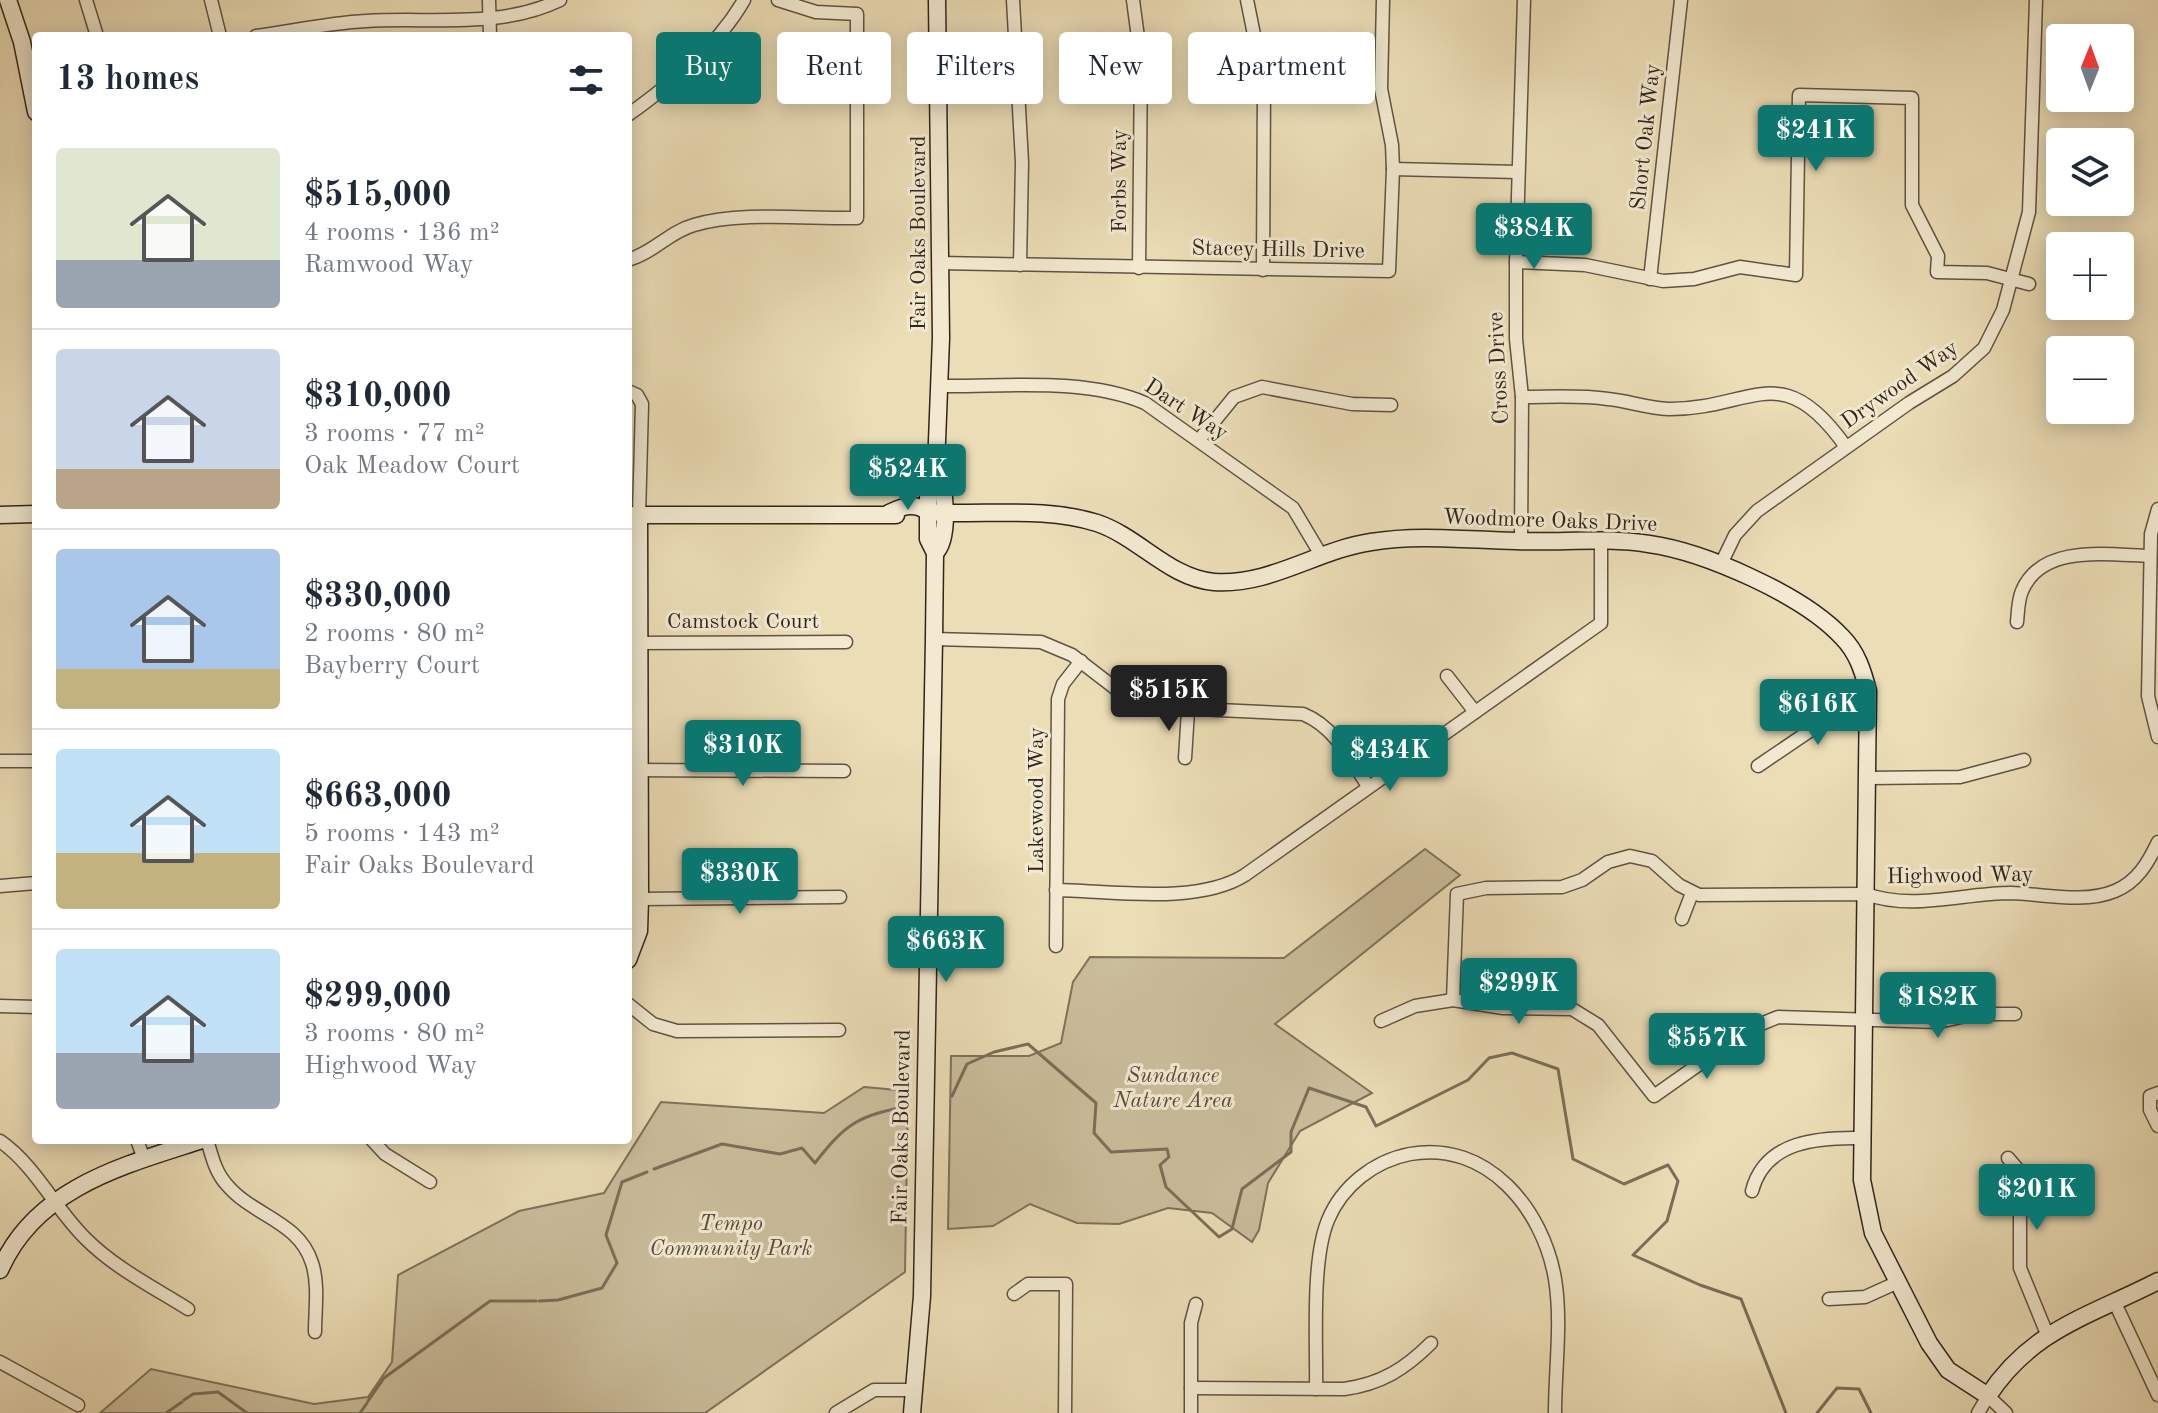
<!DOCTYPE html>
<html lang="en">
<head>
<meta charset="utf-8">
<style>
	:root { --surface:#fff; --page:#f6f6f7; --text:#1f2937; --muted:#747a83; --line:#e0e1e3; --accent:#0f766e }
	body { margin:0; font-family:"Old Standard TT",serif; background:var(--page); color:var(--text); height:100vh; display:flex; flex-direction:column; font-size:30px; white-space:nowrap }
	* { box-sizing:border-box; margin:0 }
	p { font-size:26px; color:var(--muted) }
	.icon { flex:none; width:44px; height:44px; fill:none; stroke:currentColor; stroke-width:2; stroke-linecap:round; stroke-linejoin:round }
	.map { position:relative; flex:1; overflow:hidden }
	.details { position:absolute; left:32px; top:32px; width:600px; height:1112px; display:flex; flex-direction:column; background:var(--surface); border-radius:8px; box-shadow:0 4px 20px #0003 }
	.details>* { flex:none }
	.hud { position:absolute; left:656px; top:32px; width:760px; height:72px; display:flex; gap:16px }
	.needle { width:52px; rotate:1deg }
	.buttons { position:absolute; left:2046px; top:24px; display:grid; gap:16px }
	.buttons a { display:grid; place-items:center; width:88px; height:88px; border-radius:8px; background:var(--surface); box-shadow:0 4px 20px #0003; font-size:40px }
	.price { position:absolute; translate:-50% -68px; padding:0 18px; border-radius:8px; background:var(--accent); color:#fff; font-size:26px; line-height:52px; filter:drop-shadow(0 2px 4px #0008) }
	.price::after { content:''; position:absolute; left:50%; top:48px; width:24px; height:18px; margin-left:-12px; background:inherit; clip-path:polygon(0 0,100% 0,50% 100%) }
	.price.current { background:#222; color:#fff }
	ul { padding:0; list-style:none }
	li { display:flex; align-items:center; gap:24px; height:200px; padding:0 24px }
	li+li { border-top:2px solid var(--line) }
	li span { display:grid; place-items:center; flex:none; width:224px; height:160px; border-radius:8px; color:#555 }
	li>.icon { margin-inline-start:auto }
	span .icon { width:96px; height:96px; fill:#fffc; stroke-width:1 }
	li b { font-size:34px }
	h2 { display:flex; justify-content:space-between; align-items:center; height:96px; padding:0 24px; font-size:34px }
	.tag { padding:0 28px; border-radius:8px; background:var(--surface); box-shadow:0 4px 20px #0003; font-size:28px; line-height:72px }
	.tag.current { background:var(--accent); color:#fff }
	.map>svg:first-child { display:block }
	.green { fill:#cbbe9c; stroke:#7e725c; stroke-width:2 }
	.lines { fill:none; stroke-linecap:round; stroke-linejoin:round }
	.stream { stroke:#7b6e59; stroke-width:3 }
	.street-casing { stroke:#605342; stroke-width:15 }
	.secondary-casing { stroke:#31251c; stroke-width:19 }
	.street { stroke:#f2e9d0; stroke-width:12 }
	.secondary { stroke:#f2e9d0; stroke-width:16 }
	.labels { text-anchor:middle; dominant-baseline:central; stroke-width:6; stroke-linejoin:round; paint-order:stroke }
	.street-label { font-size:22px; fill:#31251c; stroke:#f2e9d0 }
	.park-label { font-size:22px; font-style:italic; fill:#584b3c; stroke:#f2e9d0 }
</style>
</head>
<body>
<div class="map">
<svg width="2158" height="1413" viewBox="0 0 2158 1413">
	<rect width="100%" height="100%" fill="#ebddb6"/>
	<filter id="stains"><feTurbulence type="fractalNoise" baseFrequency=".0025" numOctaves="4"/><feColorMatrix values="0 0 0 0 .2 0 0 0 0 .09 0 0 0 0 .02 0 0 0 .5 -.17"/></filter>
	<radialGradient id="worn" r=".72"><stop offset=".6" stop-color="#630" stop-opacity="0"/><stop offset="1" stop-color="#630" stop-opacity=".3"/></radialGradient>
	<!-- green -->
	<g class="green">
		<path d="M1425,849l35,26 -185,149 97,69 -72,38 -32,52 -9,47 -7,12 -40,-29 -44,-5 -49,16 -42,-1 -47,-19 -37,22 -45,3 3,-173h78l32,-13 12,-61 17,-25 194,1z"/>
		<path d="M864,1087l44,4 -3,181 -200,141h-605l51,-44 163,35 54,-7 24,-35 6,-87 121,-64 85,-18 57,-91 163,11z"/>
	</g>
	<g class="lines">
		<!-- stream -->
		<g class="stream">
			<path d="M952,1096l15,-32 27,-12 34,-8 68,59 -2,30 17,19 56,-3 2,8 -9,8 6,22 53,50 13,-8 10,-40 49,-37v-20l18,-44 57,19 10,19 92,-46 21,-22 23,-5 46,16 15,90 51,25 44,-19 10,16 -11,40 -34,34 67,30 41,14 45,114"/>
			<path d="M654,1169l68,-25 58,10 22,-6 13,15c31,-40 43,-47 93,-57"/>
			<path d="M539,1301l19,-1 44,-12 15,-25 -11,-28 16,-53 25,-10"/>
			<path d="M184,1400l9,-6 25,-2 29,21"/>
			<path d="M368,1401l16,-23 106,-77h46"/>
			<path d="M166,1413l16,-11"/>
			<path d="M360,1413l7,-10"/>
			<path d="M1817,1413l20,-25 22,1 12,24"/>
		</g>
		<!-- street casing -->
		<g class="street-casing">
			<g id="street">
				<path d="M86,0l11,36"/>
				<path d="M211,0l9,36"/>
				<path d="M489,0l1,36"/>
				<path d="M1013,0l9,162 -2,103"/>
				<path d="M1133,0l8,60 -2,208"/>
				<path d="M1247,0l17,84 -1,186"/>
				<path d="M256,36c36,-5 73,-13 110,-15 65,-4 134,8 194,-21"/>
				<path d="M693,62l28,28"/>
				<path d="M628,115c43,-31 89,-68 116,-115"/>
				<path d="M1393,169l124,3"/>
				<path d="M628,260c25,-7 41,-28 66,-35 46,-14 114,-6 163,-7v-204l-41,-2 -38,-12"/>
				<path d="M1516,262l69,3 78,16 31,-2 46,-12 56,8 3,-180 113,3v107l26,51 -1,16 50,1 42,11"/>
				<path d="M940,263l449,8 4,-102 -1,-24 -11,-56 2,-89"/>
				<path d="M1650,279l31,-279"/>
				<path d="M940,386c66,1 143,-9 205,17l148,105 28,47"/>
				<path d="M628,391l9,4 5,9 -3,111"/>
				<path d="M1522,397c29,0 58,-2 86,2 20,2 40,9 60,10 84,1 113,-54 178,38"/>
				<path d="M1199,440l35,-43 28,-10 90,17 39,1"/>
				<path d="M2158,509l-7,25 -3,162 10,41"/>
				<path d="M1521,541l1,-144 -6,-58v-77l8,-262"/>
				<path d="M1721,564l14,-29 22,-24 152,-108 44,-27 31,-28 19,-38 26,-98 7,-212"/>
				<path d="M2017,622c1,-10 1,-22 5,-31 20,-48 88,-36 128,-35"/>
				<path d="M934,639l107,3 31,13 52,40 31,12 148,7c32,13 47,45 65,72"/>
				<path d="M628,643l218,-1"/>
				<path d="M1447,676l28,36"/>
				<path d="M1185,758l3,-47"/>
				<path d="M0,761h36"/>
				<path d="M1758,766l78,-53 33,-8"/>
				<path d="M628,770l216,1"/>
				<path d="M1868,778l92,-1 64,-17"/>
				<path d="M0,886l36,-3"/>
				<path d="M1056,890c56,1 142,15 189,-15l356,-252v-83"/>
				<path d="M640,899l200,-2"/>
				<path d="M1682,919l10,-26"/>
				<path d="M1056,946l2,-247 5,-15 18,-23"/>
				<path d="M1453,1000l4,-106 29,-6 76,-1 20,-7 26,-18 22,-6 22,5 27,24 20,10 167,-1c47,17 97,-1 145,-1 33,1 73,11 104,-2 22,-9 33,-28 43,-49"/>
				<path d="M628,1004l25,20 24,7 162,-1"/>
				<path d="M0,1006l36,1"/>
				<path d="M1381,1021l34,-15 38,-6 50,8 69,1 26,16 56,71 95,-67 29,-12 161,5 35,-8h41"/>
				<path d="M2158,1093l-8,3v14l8,16"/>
				<path d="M137,1140l7,19"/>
				<path d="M207,1140c5,16 8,32 20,45 26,31 72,36 85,78 7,21 3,47 3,69"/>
				<path d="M372,1140l13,14 45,28"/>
				<path d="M0,1141c36,25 55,68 86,98 29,29 67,48 102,70"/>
				<path d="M2008,1158l12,14v96l27,66"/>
				<path d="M1752,1191c13,-51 68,-54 111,-53"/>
				<path d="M1014,1294l14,-10h38l-1,129"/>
				<path d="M1829,1299l36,-2 31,-14"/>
				<path d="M2115,1303l43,92"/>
				<path d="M0,1362l78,43"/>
				<path d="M1191,1388l153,1c37,-5 61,-20 87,-46"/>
				<path d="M1316,1389c1,-46 -5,-128 12,-169 14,-34 46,-59 82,-66 77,-14 133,55 145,125 7,43 0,91 0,134"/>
				<path d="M836,1413l38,-23h40"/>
				<path d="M1191,1413v-90l5,-19"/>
				<path d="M1978,1413l10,-17 18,17"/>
			</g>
		</g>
		<!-- secondary casing -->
		<g class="secondary-casing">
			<g id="secondary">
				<path d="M8,0l14,42 14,70"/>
				<path d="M889,513c14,-7 26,-11 39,-1 56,4 115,-6 169,11 42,14 72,55 117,59 56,4 103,-32 157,-40 47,-8 97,-2 145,-1 44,2 89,-4 133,3 56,8 154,51 193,93 15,15 21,34 26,54l-6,489 11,53 56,110 19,27 40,26c44,-67 102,-80 170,-115"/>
				<path d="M0,515l36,-1"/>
				<path d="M628,515h268"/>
				<path d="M935,553c15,-13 11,-70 1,-86"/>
				<path d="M628,960l11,-29 1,-32 -1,-384"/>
				<path d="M0,1270c36,-83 125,-105 202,-130"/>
				<path d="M912,1413l10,-117 12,-657 1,-86 -7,-14v-41l1,-14 7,-17 5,-129 -4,-338"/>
			</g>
		</g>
		<!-- street -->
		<use href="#street" class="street"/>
		<!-- secondary -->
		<use href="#secondary" class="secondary"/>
	</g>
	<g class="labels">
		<!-- street labels -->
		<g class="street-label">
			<text transform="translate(1646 137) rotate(-84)">Short Oak Way</text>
			<text transform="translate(1120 181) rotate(-90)">Forbs Way</text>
			<text transform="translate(919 233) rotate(-90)">Fair Oaks Boulevard</text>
			<text transform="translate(1278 250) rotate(1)">Stacey Hills Drive</text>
			<text transform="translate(1499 368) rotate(-93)">Cross Drive</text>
			<text transform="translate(1900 385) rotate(-35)">Drywood Way</text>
			<text transform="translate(1186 410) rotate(33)">Dart Way</text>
			<text transform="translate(1550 521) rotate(2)">Woodmore Oaks Drive</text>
			<text x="743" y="622">Camstock Court</text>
			<text transform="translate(1037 800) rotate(-90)">Lakewood Way</text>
			<text transform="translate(1960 876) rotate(-1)">Highwood Way</text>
			<text transform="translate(902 1127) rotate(-89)">Fair Oaks Boulevard</text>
		</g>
		<!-- park labels -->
		<g class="park-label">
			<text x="1173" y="1076">Sundance<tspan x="1173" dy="25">Nature Area</tspan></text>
			<text x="731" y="1224">Tempo<tspan x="731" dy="25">Community Park</tspan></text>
		</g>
	</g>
	<rect width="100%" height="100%" filter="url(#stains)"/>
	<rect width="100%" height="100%" fill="url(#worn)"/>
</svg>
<div class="buttons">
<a><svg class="needle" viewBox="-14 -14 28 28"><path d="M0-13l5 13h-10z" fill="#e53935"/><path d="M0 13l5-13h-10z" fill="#747a83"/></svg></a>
<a><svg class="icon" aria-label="layers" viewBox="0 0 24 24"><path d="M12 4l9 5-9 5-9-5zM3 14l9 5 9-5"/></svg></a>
<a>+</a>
<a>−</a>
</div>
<b class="price" style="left:1816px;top:173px">$241K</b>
<b class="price" style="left:1534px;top:271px">$384K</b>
<b class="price" style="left:908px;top:512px">$524K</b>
<b class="price current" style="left:1169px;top:733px">$515K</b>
<b class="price" style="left:1818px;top:747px">$616K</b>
<b class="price" style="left:743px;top:788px">$310K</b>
<b class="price" style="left:1390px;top:793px">$434K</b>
<b class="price" style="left:740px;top:916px">$330K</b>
<b class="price" style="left:946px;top:984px">$663K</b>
<b class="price" style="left:1519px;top:1026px">$299K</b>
<b class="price" style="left:1938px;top:1040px">$182K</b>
<b class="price" style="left:1707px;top:1081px">$557K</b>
<b class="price" style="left:2037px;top:1232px">$201K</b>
<div class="hud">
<a class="tag current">Buy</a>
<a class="tag">Rent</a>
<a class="tag">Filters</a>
<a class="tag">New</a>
<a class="tag">Apartment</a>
</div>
<section class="details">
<h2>13 homes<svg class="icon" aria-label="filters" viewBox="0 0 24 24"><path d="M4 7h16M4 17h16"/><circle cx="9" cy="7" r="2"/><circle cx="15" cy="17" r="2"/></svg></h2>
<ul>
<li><span style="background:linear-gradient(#dfe7d0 70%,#9aa5b1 0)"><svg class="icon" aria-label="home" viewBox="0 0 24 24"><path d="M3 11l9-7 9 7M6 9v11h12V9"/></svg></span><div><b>$515,000</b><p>4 rooms · 136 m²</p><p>Ramwood Way</p></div></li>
<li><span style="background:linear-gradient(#c9d6e8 75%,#b9a48a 0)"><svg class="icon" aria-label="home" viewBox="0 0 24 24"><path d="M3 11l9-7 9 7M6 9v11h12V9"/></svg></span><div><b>$310,000</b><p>3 rooms · 77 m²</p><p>Oak Meadow Court</p></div></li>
<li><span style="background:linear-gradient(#a9c7e8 75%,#c2b280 0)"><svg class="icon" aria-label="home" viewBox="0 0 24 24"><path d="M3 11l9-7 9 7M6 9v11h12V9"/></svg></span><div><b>$330,000</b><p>2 rooms · 80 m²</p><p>Bayberry Court</p></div></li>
<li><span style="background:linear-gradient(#bfe0f5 65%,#c2b280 0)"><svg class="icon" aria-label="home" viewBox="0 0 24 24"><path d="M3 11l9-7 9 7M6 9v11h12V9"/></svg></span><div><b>$663,000</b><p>5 rooms · 143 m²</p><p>Fair Oaks Boulevard</p></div></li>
<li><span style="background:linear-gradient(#bfe0f5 65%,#9aa5b1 0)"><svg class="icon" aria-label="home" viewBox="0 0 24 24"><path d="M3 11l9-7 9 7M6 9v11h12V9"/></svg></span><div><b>$299,000</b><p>3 rooms · 80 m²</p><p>Highwood Way</p></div></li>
</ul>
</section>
</div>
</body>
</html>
